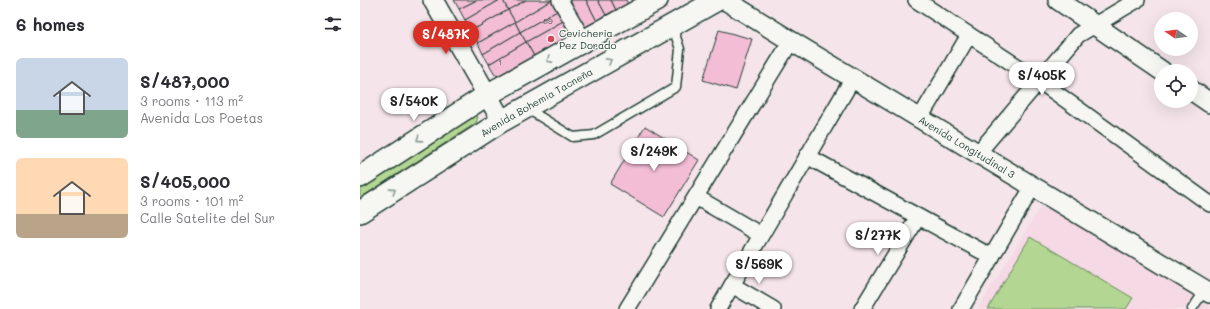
<!DOCTYPE html>
<html lang="en">
<head>
<meta charset="utf-8">
<style>
	:root { --surface:#fff; --page:#f2f2f3; --text:#2b2b33; --muted:#7c7c81; --accent:#d93025 }
	body { margin:0; font-family:Mali,sans-serif; background:var(--page); color:var(--text); height:100vh; display:flex; flex-direction:column; font-size:15px; white-space:nowrap }
	* { box-sizing:border-box; margin:0 }
	p { font-size:13px; color:var(--muted) }
	.icon { flex:none; width:22px; height:22px; fill:none; stroke:currentColor; stroke-width:2; stroke-linecap:round; stroke-linejoin:round }
	.map { position:relative; flex:1; overflow:hidden }
	.panel { display:flex; flex-direction:column; background:var(--surface); width:360px }
	.panel>* { flex:none }
	.needle { width:26px; rotate:283deg }
	.controls { position:absolute; left:794px; top:12px; display:grid; gap:8px }
	.controls a { display:grid; place-items:center; width:44px; height:44px; border-radius:50%; background:var(--surface); box-shadow:0 4px 16px #0002; font-size:20px }
	.price { position:absolute; translate:-50% -34px; padding:0 9px; border-radius:14px; background:#fff; color:#222; font-size:13px; line-height:26px; filter:drop-shadow(0 1px 2px #0008) }
	.price::after { content:''; position:absolute; left:50%; top:24px; width:12px; height:9px; margin-left:-6px; background:inherit; clip-path:polygon(0 0,100% 0,50% 100%) }
	.price.on { background:var(--accent); color:#fff }
	ul { padding:0; list-style:none }
	li { display:flex; align-items:center; gap:12px; height:100px; padding:0 16px }
	li span { display:grid; place-items:center; flex:none; width:112px; height:80px; border-radius:6px; color:#555 }
	li>.icon { margin-inline-start:auto }
	span .icon { width:48px; height:48px; fill:#fffc; stroke-width:1 }
	li b { font-size:17px }
	h2 { display:flex; justify-content:space-between; align-items:center; height:48px; padding:0 16px; font-size:17px }
	main { display:flex; flex:1; min-height:0 }
	.map>svg:first-child { display:block }
	.built { fill:#f5d9e4 }
	.green { fill:#b3d792; stroke:#698a63 }
	.building { fill:#f4bdd6; stroke:#1f3d34 }
	.lines { fill:none; stroke-linecap:round; stroke-linejoin:round }
	.service-casing { stroke:#1f3d34; stroke-width:11 }
	.minor-casing { stroke:#1f3d34; stroke-width:18 }
	.tertiary-casing { stroke:#1f3d34; stroke-width:22 }
	.secondary-casing { stroke:#1f3d34; stroke-width:24 }
	.service { stroke:#f6f6f2; stroke-width:8 }
	.minor { stroke:#f6f6f2; stroke-width:15 }
	.tertiary { stroke:#f6f6f2; stroke-width:19 }
	.secondary { stroke:#f6f6f2; stroke-width:21 }
	.oneway { stroke:#8a9a93 }
	.poi-dot { fill:#d1495b; stroke:#f6f6f2; stroke-width:1.5 }
	.labels { text-anchor:middle; dominant-baseline:central; stroke-width:3; stroke-linejoin:round; paint-order:stroke }
	.number-label { font-size:8px; fill:#545d5c }
	.poi-label { font-size:10px; fill:#1f3d34; stroke:#f6f6f2; text-anchor:start }
	.street-label { font-size:10px; fill:#1f3d34; stroke:#f6f6f2 }
</style>
</head>
<body>
<main>
<section class="panel">
<h2>6 homes<svg class="icon" aria-label="filters" viewBox="0 0 24 24"><path d="M4 7h16M4 17h16"/><circle cx="9" cy="7" r="2"/><circle cx="15" cy="17" r="2"/></svg></h2>
<ul>
<li><span style="background:linear-gradient(#c9d6e8 65%,#7fa58c 0)"><svg class="icon" aria-label="home" viewBox="0 0 24 24"><path d="M3 11l9-7 9 7M6 9v11h12V9"/></svg></span><div><b>S/487,000</b><p>3 rooms · 113 m²</p><p>Avenida Los Poetas</p></div></li>
<li><span style="background:linear-gradient(#ffd9b3 70%,#b9a48a 0)"><svg class="icon" aria-label="home" viewBox="0 0 24 24"><path d="M3 11l9-7 9 7M6 9v11h12V9"/></svg></span><div><b>S/405,000</b><p>3 rooms · 101 m²</p><p>Calle Satelite del Sur</p></div></li>
</ul>
</section>
<div class="map">
<svg width="850" height="309" viewBox="0 0 850 309">
	<rect width="100%" height="100%" fill="#f5e5ea"/>
	<filter id="ink" filterUnits="userSpaceOnUse"><feTurbulence type="fractalNoise" baseFrequency=".025" numOctaves="2"/><feDisplacementMap in="SourceGraphic" scale="8" xChannelSelector="R" yChannelSelector="G"/><feConvolveMatrix kernelMatrix="1 2 1 2 8 2 1 2 1" color-interpolation-filters="sRGB"/></filter>
	<g filter="url(#ink)">
		<!-- built -->
		<path class="built" d="M683,203l167,100v6h-232z"/>
		<!-- green -->
		<g class="green">
			<path d="M114,111l4,6 -2,6 -116,75v-17z"/>
			<path d="M670,237l103,61 -7,11h-138z"/>
		</g>
		<!-- building -->
		<g class="building">
			<path d="M94,0h23l-18,9z"/>
			<path d="M117,0h23l-35,20 -6,-11z"/>
			<path d="M140,0h3l5,10 -37,21 -6,-11z"/>
			<path d="M143,0h23l-18,10z"/>
			<path d="M166,0h26l-37,22 -7,-12z"/>
			<path d="M192,0l7,10 -39,22 -5,-10z"/>
			<path d="M207,0h19l11,21 -12,6 -3,-1z"/>
			<path d="M226,0h12l8,15 -9,6z"/>
			<path d="M238,0h13l5,10 -10,5z"/>
			<path d="M251,0h15l2,4 -12,6z"/>
			<path d="M148,10l7,12 -37,21 -7,-12z"/>
			<path d="M199,10l6,10 -39,22 -6,-10z"/>
			<path d="M205,20l5,11 -2,7 -34,18 -8,-14z"/>
			<path d="M155,22l5,10 -37,22 -5,-11z"/>
			<path d="M359,30l33,9 -16,51 -33,-10z"/>
			<path d="M160,32l6,10 -37,22 -6,-10z"/>
			<path d="M166,42l8,14 -34,19 -5,-1 -6,-10z"/>
			<path d="M285,126l54,34 -35,57 -54,-33z"/>
		</g>
		<g class="lines">
			<!-- service casing -->
			<g class="service-casing">
				<g id="service">
					<path d="M166,108l47,29 21,-2 82,-48 4,-38 -8,-24"/>
					<path d="M832,309l13,-19"/>
				</g>
			</g>
			<!-- minor casing -->
			<g class="minor-casing">
				<g id="minor">
					<path d="M200,0l24,41"/>
					<path d="M556,0l122,80 172,124"/>
					<path d="M560,118l49,-83"/>
					<path d="M618,153l100,-118 59,-35"/>
					<path d="M447,156l185,101"/>
					<path d="M336,197l65,38"/>
					<path d="M372,285l41,24"/>
					<path d="M267,309l164,-268"/>
					<path d="M358,309l135,-231"/>
					<path d="M502,309l56,-92"/>
					<path d="M601,309l72,-123"/>
				</g>
			</g>
			<!-- tertiary casing -->
			<g class="tertiary-casing">
				<g id="tertiary">
					<path d="M73,0l69,121"/>
					<path id="s1" d="M365,0l66,41 419,252"/>
					<path d="M698,0l104,71"/>
					<path d="M831,90l19,13"/>
				</g>
			</g>
			<!-- secondary casing -->
			<g class="secondary-casing">
				<g id="secondary">
					<path d="M0,177l127,-82 170,-95"/>
					<path id="s2" d="M0,212l142,-91 215,-121"/>
				</g>
			</g>
			<!-- service -->
			<use href="#service" class="service"/>
			<!-- minor -->
			<use href="#minor" class="minor"/>
			<!-- tertiary -->
			<use href="#tertiary" class="tertiary"/>
			<!-- secondary -->
			<use href="#secondary" class="secondary"/>
		</g>
		<!-- one-way arrows -->
		<defs><path id="oneway-chevron" d="M-2-3.5L2.5 0L-2 3.5" fill="none" stroke-width="1.6" stroke-linecap="round" stroke-linejoin="round"/></defs>
		<g class="oneway">
			<use href="#oneway-chevron" transform="translate(189 60) rotate(151)"/>
			<use href="#oneway-chevron" transform="translate(249 61) rotate(-29)"/>
			<use href="#oneway-chevron" transform="translate(59 139) rotate(147)"/>
			<use href="#oneway-chevron" transform="translate(33 191) rotate(-33)"/>
		</g>
	</g>
	<!-- markers -->
	<circle class="poi-dot" cx="191" cy="39" r="4"/>
	<g class="labels">
		<!-- number labels -->
		<g class="number-label">
			<text x="188" y="21">59</text>
			<text x="140" y="62">1</text>
		</g>
		<!-- poi labels -->
		<g class="poi-label">
			<text x="199" y="33">Cevicheria<tspan x="199" dy="12">Pez Dorado</tspan></text>
		</g>
		<!-- street labels -->
		<g class="street-label">
			<text stroke="none"><textPath href="#s2" startOffset="208">Avenida Bohemia Tacneña</textPath></text>
			<text stroke="none"><textPath href="#s1" startOffset="283">Avenida Longitudinal 3</textPath></text>
		</g>
	</g>
</svg>
<div class="controls">
<a><svg class="needle" viewBox="-14 -14 28 28"><path d="M0-13l5 13h-10z" fill="#e53935"/><path d="M0 13l5-13h-10z" fill="#7c7c81"/></svg></a>
<a><svg class="icon" aria-label="locate" viewBox="0 0 24 24"><circle cx="12" cy="12" r="6"/><path d="M12 2v4M12 18v4M2 12h4M18 12h4"/></svg></a>
</div>
<b class="price on" style="left:86px;top:55px">S/487K</b>
<b class="price" style="left:682px;top:96px">S/405K</b>
<b class="price" style="left:54px;top:122px">S/540K</b>
<b class="price" style="left:294px;top:172px">S/249K</b>
<b class="price" style="left:518px;top:256px">S/277K</b>
<b class="price" style="left:399px;top:285px">S/569K</b>
</div>
</main>
</body>
</html>
